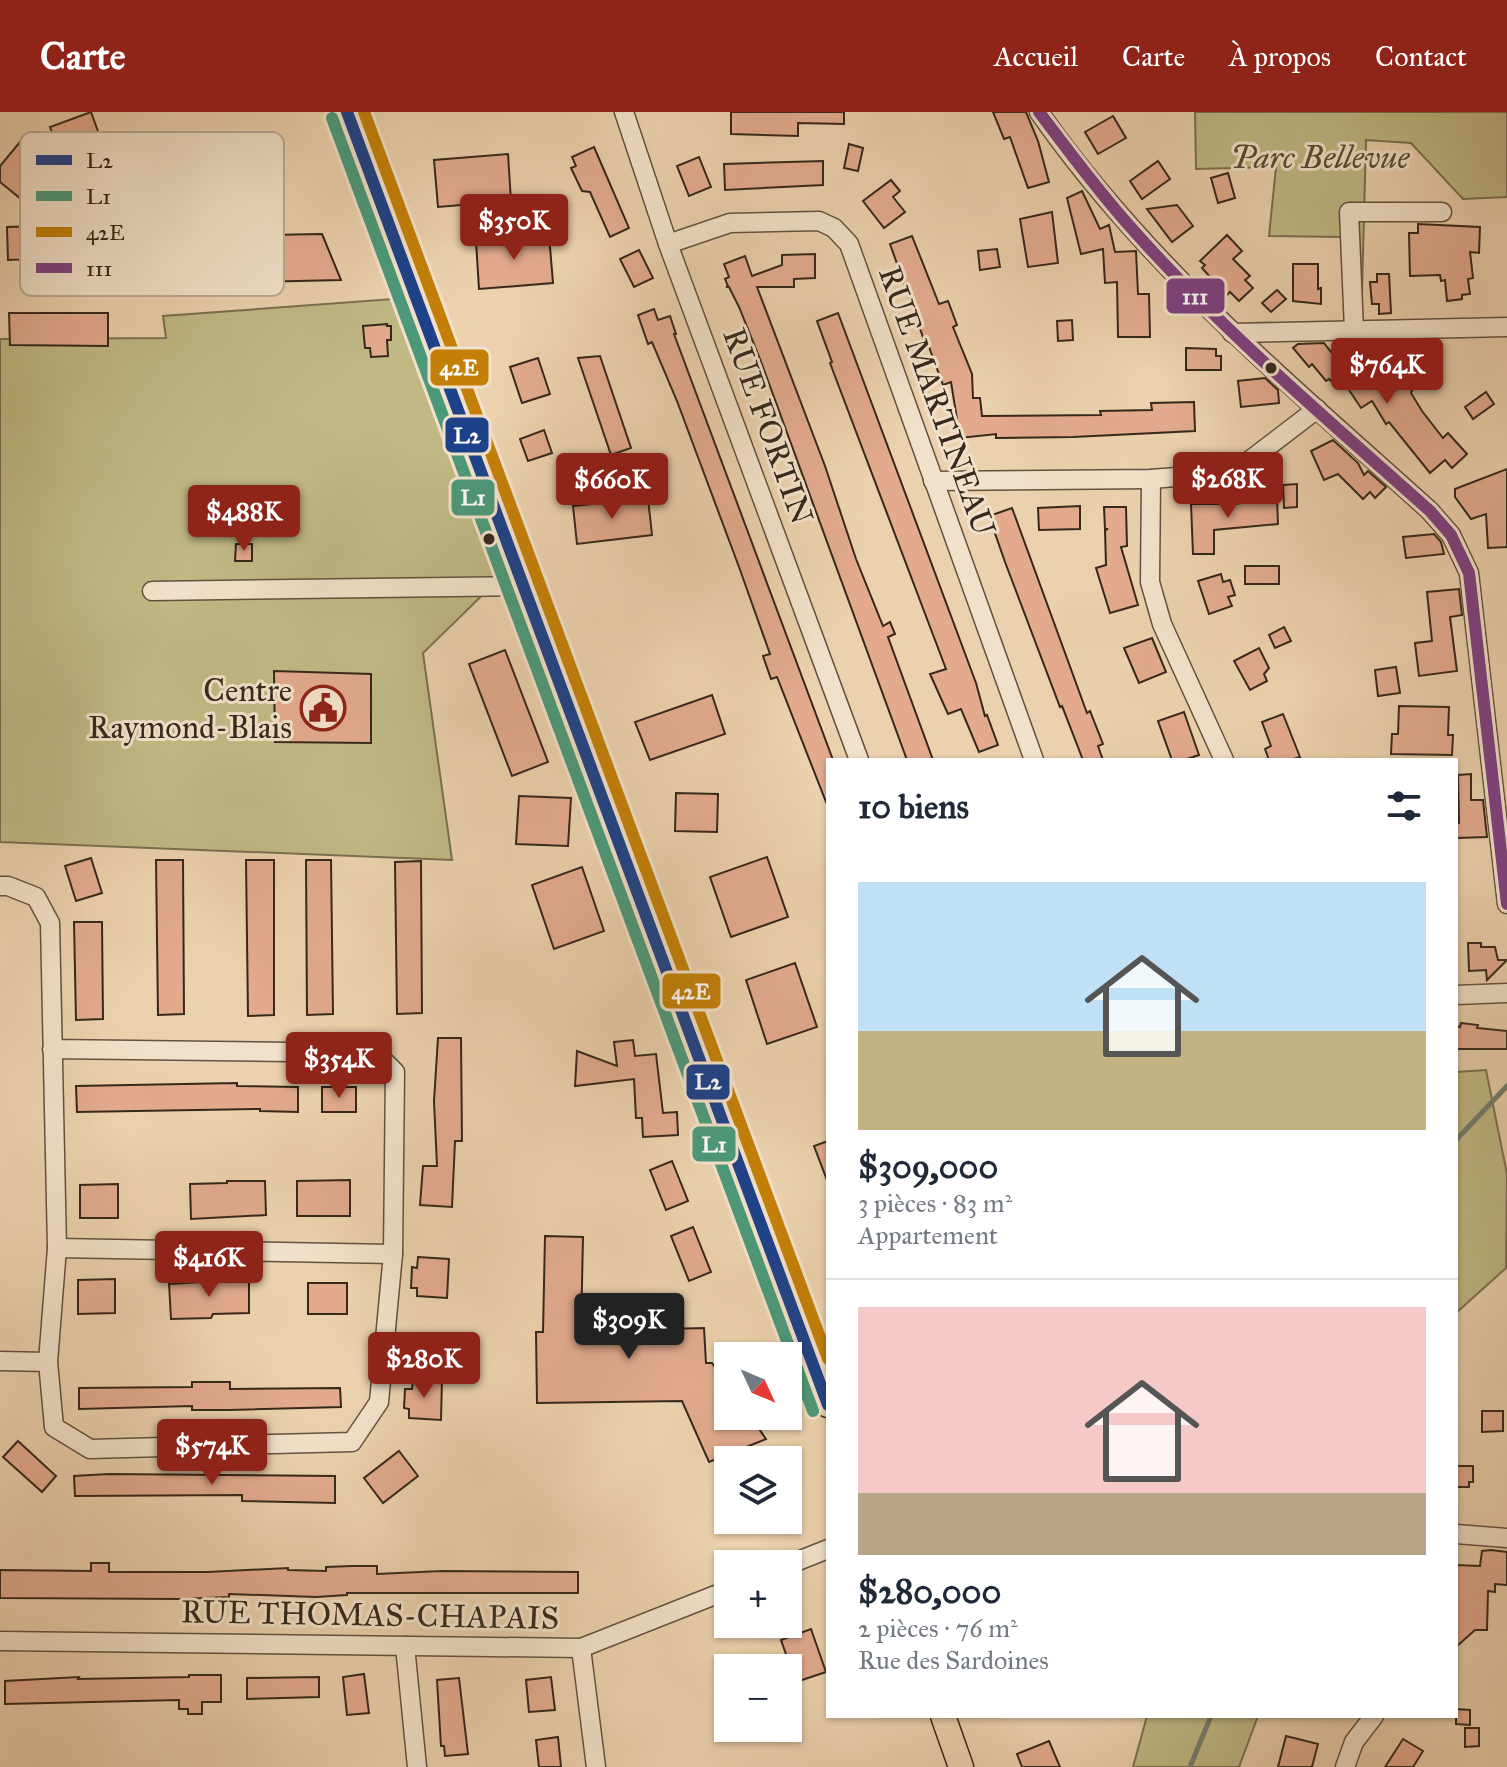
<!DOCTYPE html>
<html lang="fr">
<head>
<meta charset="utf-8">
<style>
	:root { --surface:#fff; --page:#f6f6f7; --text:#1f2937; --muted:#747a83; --line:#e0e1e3; --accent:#8f2418 }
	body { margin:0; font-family:"IM FELL Great Primer",serif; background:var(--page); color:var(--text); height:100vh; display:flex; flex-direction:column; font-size:30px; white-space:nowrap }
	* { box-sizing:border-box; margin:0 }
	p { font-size:26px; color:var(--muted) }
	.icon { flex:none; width:44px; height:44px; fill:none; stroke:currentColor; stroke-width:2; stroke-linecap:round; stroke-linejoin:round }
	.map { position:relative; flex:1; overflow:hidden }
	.details { position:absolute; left:826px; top:646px; width:632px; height:960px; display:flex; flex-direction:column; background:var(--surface); border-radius:0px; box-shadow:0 2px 6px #0004 }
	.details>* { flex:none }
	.needle { width:52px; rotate:134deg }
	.tools { position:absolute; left:714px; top:1230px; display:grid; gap:16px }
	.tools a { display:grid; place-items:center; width:88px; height:88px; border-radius:0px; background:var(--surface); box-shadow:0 2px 6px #0004; font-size:40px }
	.price { position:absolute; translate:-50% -68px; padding:0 18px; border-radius:8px; background:var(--accent); color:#fff; font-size:26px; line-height:52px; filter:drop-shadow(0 2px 4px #0008) }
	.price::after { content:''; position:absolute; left:50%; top:48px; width:24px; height:18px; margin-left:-12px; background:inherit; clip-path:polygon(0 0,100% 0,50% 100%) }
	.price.selected { background:#222; color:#fff }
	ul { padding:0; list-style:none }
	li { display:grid; align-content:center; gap:16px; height:424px; padding:0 32px }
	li+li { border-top:2px solid var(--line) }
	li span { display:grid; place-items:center; height:248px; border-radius:0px; color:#555 }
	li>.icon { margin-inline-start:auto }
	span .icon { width:144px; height:144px; fill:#fffc; stroke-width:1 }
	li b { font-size:34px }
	h2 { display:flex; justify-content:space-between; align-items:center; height:96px; padding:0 32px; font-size:34px }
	header { display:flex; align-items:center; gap:48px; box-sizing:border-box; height:112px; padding:0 40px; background:var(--accent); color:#fff }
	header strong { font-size:38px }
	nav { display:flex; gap:44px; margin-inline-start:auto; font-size:28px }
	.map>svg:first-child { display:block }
	.green { fill:#c0b984; stroke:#7b7050; stroke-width:2 }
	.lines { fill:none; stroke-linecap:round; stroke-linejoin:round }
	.stream { stroke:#717e70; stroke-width:5 }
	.building { fill:#e3aa8e; stroke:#36281b; stroke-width:2 }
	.minor-casing { stroke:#635240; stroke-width:21 }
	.major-casing { stroke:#36281b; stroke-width:27 }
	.minor { stroke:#f2e1ca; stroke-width:18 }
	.major { stroke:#ebd1ad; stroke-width:24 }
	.bus-1-casing { stroke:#f2e1ca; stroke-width:18 }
	.bus-2-casing { stroke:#f2e1ca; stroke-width:18 }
	.bus-3-casing { stroke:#f2e1ca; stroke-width:18 }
	.bus-4-casing { stroke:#f2e1ca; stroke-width:18 }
	.bus-1 { stroke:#1e4289; stroke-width:12 }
	.bus-2 { stroke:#4c997a; stroke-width:12 }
	.bus-3 { stroke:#c37f08; stroke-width:12 }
	.bus-4 { stroke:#7e4082; stroke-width:12 }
	.bus-dot { fill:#36281b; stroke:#f2e1ca; stroke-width:3 }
	.labels { text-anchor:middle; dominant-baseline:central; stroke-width:6; stroke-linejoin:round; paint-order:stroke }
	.park-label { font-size:32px; font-style:italic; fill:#584c35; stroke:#f2e1ca }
	.street-label { font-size:32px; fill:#36281b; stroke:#f2e1ca }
	.poi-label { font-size:32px; fill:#36281b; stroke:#f2e1ca; text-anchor:end }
	.key { fill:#f2e1ca; stroke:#baaa96; stroke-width:2 }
	.key-label { font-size:22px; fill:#36281b }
	.line-badge { stroke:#f2e1ca; stroke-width:3 }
	.badge-label { font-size:22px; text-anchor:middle; font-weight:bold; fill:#fff }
</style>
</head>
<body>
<header>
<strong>Carte</strong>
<nav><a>Accueil</a><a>Carte</a><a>À propos</a><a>Contact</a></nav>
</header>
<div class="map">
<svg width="1507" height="1655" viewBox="0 0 1507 1655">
	<rect width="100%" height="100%" fill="#ebd1ad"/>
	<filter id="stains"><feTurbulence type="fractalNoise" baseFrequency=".0025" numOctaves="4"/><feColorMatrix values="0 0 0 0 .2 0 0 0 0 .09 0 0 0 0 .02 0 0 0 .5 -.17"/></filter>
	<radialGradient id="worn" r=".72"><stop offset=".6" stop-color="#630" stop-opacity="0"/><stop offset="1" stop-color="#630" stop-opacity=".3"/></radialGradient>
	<!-- green -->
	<g class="green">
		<path d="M1195,0h312v85l-44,2 -52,-56 -45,-3 -5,190 -19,-93 -73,-1 7,-69 -80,2z"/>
		<path d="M407,186l99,274 -83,81 29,207 -452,-18v-503l166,-1 -3,-22z"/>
		<path d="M1486,958l21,104 -1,94 -50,45v-241z"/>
		<path d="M1147,1604h111l-19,51h-106z"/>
	</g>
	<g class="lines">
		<!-- stream -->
		<g class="stream">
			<path d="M1456,1028l51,-54"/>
			<path d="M1190,1655l21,-51"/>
		</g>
	</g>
	<!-- building -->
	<g class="building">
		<path d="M91,0l13,36 -41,15 -13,-36z"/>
		<path d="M731,0h113v12l-46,-1v13l-67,-2z"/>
		<path d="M993,0h33l12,29 11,41 -21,6 -18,-51 -6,2z"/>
		<path d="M1113,4l13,22 -28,16 -13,-22z"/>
		<path d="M20,30l29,25 -28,32 -21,-17v-16z"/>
		<path d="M849,32l14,4 -5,23 -14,-3z"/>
		<path d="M594,35l35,81 -19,9 -20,-45 -8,-1 -11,-23 5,-2 -4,-9z"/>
		<path d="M508,42l3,47 -73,6 -4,-47z"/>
		<path d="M699,45l12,30 -22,9 -12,-30z"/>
		<path d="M823,49v24l-98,5 -1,-26z"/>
		<path d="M1158,49l12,18 -28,20 -12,-18z"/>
		<path d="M1228,61l7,25 -17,5 -7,-25z"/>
		<path d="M891,68l9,11 -7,6 12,15 -21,16 -21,-27z"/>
		<path d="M1082,79l18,38 9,-4 6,27 21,-1 2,43h11l1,43h-32l-1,-55 -12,1 -2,-34 -22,5 -14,-56z"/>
		<path d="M1177,93l16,21 -21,16 -25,-33z"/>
		<path d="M1052,100l6,51 -30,4 -8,-48z"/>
		<path d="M108,112l1,32 -101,4 -1,-33z"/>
		<path d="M1418,112l62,3 -1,26 -9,-1 3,26 -5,1 2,15 -8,1v4l-15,2 -2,-21 -4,1 -1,-6 -30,1 -1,-43h9z"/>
		<path d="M322,122l19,46 -139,3 1,-47z"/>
		<path d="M549,123l4,48 -74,6 -3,-48z"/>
		<path d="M1227,123l15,16 -9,8 17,17 -5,4 8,8 -14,13 -9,-9 -3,3 -16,-17 -9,-10 3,-3 -5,-4z"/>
		<path d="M912,124l27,68 9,-3 9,24 -4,2 19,47 1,24h7l2,18 119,-1 -1,-4 52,-1 -1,-7 43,-1 1,29 -122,6 -77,1v-4l-36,4 -9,-56 -8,3 -17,-46 -2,1 -34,-96z"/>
		<path d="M997,137l3,18 -20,3 -2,-19z"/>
		<path d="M639,138l14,28 -19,9 -14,-28z"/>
		<path d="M815,142v24l-21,1v8h-37l68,179 31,93 27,67 7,-4 5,12 -7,3 45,123h-26l-147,-401 -21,-52 -10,-20h-3l2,-1 -3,-7 4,-2 -5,-13 21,-8 7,20 30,-11v-10z"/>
		<path d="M1293,152h25v25l3,-1v16l-28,-3z"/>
		<path d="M1377,162h12l2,39 -12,1v-10h-7l-2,-22h7z"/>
		<path d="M1277,178l9,9 -15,13 -9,-9z"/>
		<path d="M654,197l4,11 12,-4 6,18h-2l159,426h-5v47l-51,-130 -6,2 -8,-23 7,-2 -31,-87 -62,-166 -25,-59 -4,2 -10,-29z"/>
		<path d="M9,201h99v33l-98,-1z"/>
		<path d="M838,201l138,370 9,33 2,-1 11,30 -19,7 -18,-43 -13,5 -18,-40 16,-5 -116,-306 2,-1 -15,-41z"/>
		<path d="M1072,208l1,20 -15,1 -1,-20z"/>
		<path d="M387,212v2h4v14h-4l1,16 -17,1 -1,-9h-5l-2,-22z"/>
		<path d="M1324,231l7,9 3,-3 6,7 6,-5 18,21 2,-2 18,27 33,-20 -6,16 11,18 21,27 5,-5 19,21 -15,14 -7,-8 -15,13 -41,-51 -3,2 -14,-23 -11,7 -22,-33 -8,6 -2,-2 -3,2 -14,-17 -3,3 -16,-19 5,-4z"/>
		<path d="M1186,236l30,1v7h5v14h-35z"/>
		<path d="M600,244l31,92 -20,7 -33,-97z"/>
		<path d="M538,246l12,36 -28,9 -12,-36z"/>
		<path d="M1265,266l13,12 1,13 -38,4 -3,-26z"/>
		<path d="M1486,280l8,12 -21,15 -8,-12z"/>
		<path d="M544,318l8,23 -24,8 -8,-22z"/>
		<path d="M1333,328l25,23 6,12 4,-4 18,16 -11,11 -5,-6 -7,7 -25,-25 -14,6 -13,-29z"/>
		<path d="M1507,357v78l-19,1 -2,-34 -15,5 -16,-22v-8z"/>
		<path d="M1297,372v23l-13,1 -1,-23z"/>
		<path d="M648,386l4,37 -75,9 -4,-38z"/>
		<path d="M1277,387l1,25 -64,6v24h-21l-2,-50h43z"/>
		<path d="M1080,394v23l-41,1 -1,-22z"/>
		<path d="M1104,395h22l1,39 -6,1 17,58 -28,8 -14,-45 10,-3 -1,-35 3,-1h-3z"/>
		<path d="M1012,396l75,205 3,-2 13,33 -5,2 5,14h-20l-21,-54 -2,1 -55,-145 -16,-46z"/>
		<path d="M1434,422l7,8 3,12 -38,4 -3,-21z"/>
		<path d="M236,432h16v17h-17z"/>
		<rect x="1245" y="454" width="34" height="18"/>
		<path d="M1221,462l2,8 7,-2 5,15 -7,2 4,9 -23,8 -11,-33z"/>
		<path d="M1459,477l3,26 -12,2 7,54 -38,5 -4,-33 17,-2 -5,-49z"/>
		<path d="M1284,515l7,14 -16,7 -6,-13z"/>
		<path d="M1152,526l14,34 -27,11 -15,-35z"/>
		<path d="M1259,536l10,20 -5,6 3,7 -17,9 -16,-29z"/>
		<path d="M505,538l43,112 -36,14 -43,-112z"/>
		<path d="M1396,555l4,26 -22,3 -3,-26z"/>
		<path d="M274,559l97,3v69l-96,-1z"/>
		<path d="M712,583l13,39 -75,26 -15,-38z"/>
		<path d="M1399,594l50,1 -1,28h5l-1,20 -61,-1 1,-20h6z"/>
		<path d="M1184,600l15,43 -15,5h-12l-14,-39z"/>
		<path d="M1283,602l17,43 -10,3h-21l-4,-11 6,-3 -9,-24z"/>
		<path d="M1471,662v26h12l4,37 -31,1v-15h3l-1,-48z"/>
		<path d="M676,681l42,1 -1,38 -42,-1z"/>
		<path d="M519,684l52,2 -3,48 -52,-2z"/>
		<path d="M767,745l21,60 -57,20 -21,-60z"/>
		<path d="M91,746l11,35 -26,8 -11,-35z"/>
		<path d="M156,748h27l1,154 -26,1z"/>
		<path d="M246,748h28v155l-26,1z"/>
		<path d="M306,748h25l2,154 -26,1z"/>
		<path d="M421,749l1,152 -25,1 -2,-152z"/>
		<path d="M582,755l22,64 -50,18 -22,-64z"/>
		<path d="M74,810h28l1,97 -27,1z"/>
		<path d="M1468,831h13v4h14l3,13h9l-20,20 -1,-10 -17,1z"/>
		<path d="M795,851l22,64 -50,17 -21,-64z"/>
		<path d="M1461,911l17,2 -1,3 30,3v18h-51v-23l4,1z"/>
		<path d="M438,926h23l1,103h-7l-3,66 -32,-2 3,-39h14l-3,-65z"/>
		<path d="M633,928l2,16 21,-2 7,59 14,-1 1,23 -35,2 -1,-19h-6l-2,-39 -59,7 2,-35 40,15 -3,-24z"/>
		<path d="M237,971v3l61,1v25l-38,-1v-2l-183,3 -1,-26z"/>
		<rect x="322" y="975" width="34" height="25"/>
		<path d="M828,1029v39h-1l-13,-34z"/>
		<path d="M672,1049l16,40 -22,9 -16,-40z"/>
		<path d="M350,1068v36h-53v-35z"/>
		<path d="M227,1069h38l1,34 -75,4 -1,-35 37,-1z"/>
		<path d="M118,1072v34h-38v-33z"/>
		<path d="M693,1115l18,45 -22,9 -18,-45z"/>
		<path d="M545,1124l38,1 -2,94 123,-3 2,35h6l16,22v31h22l16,23 -57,23 -27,-61 -145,2 -1,-71h7z"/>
		<path d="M418,1145l31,2 -2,39 -30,-2v-8h-6l1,-21 5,1z"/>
		<path d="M115,1167v34l-37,1v-34z"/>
		<path d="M249,1167v34l-36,1 -2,4 -40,1 -2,-35z"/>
		<rect x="308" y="1171" width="39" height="31"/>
		<path d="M413,1267l29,1 -1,40 -32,-2v-9l-5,-1 1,-19h7z"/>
		<path d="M192,1270h38v7l110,-1 1,19 -111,3h-38v-4l-113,3v-21l113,-1z"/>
		<path d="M1482,1299h21v20l-21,1z"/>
		<path d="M18,1329l38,35 -14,16 -39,-35z"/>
		<path d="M399,1339l19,25 -35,27 -19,-25z"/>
		<path d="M1456,1354h17v16h-4v5h-13z"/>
		<path d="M109,1362l226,2v27l-93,-2v-6l-167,1 -1,-20z"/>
		<path d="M1491,1438l16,2v33l-12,-1v8l-7,-1 -1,39h-12l-19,17v-82l24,1 2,-15z"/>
		<path d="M91,1451h18v9h99l80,-4v2l38,1v-4l26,-1h25v8l65,-3 136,1v21h-231v2l-31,2 -87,-3v3l-48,2 -181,-1v-28l91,1z"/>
		<path d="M811,1517l15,43 -30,10 -15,-42z"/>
		<path d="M364,1562l5,39 -22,2 -4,-38z"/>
		<path d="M189,1563h32v27h-19v12h-14v-5h-9v-9l-174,4v-23l74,-4 -1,2 111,-2z"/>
		<path d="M319,1565v20l-72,2v-21z"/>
		<path d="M551,1565l4,33 -26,2 -3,-32z"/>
		<path d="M459,1566l9,76 -23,2 -1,-10h-3l-4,-66z"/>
		<path d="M1456,1597l14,1v15l-14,-1z"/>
		<path d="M1465,1616h14v18l-14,1z"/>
		<path d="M1286,1624l32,8 -6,23h-34z"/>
		<path d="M558,1625l3,30h-22l-3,-27z"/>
		<path d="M1403,1627l20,12 -10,16h-28z"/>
		<path d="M1049,1629l11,26h-38l-5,-13z"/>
	</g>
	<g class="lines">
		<!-- minor casing -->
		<g class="minor-casing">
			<g id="minor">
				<path d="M624,0l44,132 191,516"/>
				<path d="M1039,0c109,156 251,272 391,399l21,24 18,38 38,331"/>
				<path d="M668,132l62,-21 89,-2 15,7 15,16 185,516"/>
				<path d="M1354,218l-5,-118h93"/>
				<path d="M1232,221l275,-6"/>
				<path d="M1151,367l-1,103 12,42 62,136"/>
				<path d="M933,369l218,-2 50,-4 48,-14 68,-52"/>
				<path d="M152,479l369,-5"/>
				<path d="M0,774h8l28,11 14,26 7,325 -9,114 6,65 36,22 262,-7 27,-40 14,-148 2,-182 -11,-11 -20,-8 -312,-4"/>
				<path d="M1456,883l51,-2"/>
				<path d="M57,1136l336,6"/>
				<path d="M0,1249l48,1"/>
				<path d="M1456,1422l51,4"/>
				<path d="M788,1453l40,-16"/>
				<path d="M0,1529l581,7 147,-58"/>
				<path d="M405,1534l12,121"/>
				<path d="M581,1536l15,119"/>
				<path d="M1345,1655l9,-25 20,-26"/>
			</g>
		</g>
		<!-- major casing -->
		<g class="major-casing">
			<g id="major">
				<path d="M347,0l481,1293"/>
				<path d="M943,1604l18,51"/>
			</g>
		</g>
		<!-- minor -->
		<use href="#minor" class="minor"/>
		<!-- major -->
		<use href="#major" class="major"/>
		<!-- bus-1 casing -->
		<g class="bus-1-casing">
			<path id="bus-1" d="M347,0l481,1293"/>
		</g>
		<!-- bus-2 casing -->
		<g class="bus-2-casing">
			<path id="bus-2" d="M332,6l481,1293"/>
		</g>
		<!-- bus-3 casing -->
		<g class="bus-3-casing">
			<path id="bus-3" d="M364,0l464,1247"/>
		</g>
		<!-- bus-4 casing -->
		<g class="bus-4-casing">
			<path id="bus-4" d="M1039,0c28,37 56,75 87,110 92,105 200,196 304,289l21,24 18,38 38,331"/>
		</g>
		<!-- bus-1 -->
		<use href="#bus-1" class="bus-1"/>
		<!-- bus-2 -->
		<use href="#bus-2" class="bus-2"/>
		<!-- bus-3 -->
		<use href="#bus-3" class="bus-3"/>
		<!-- bus-4 -->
		<use href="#bus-4" class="bus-4"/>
	</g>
	<!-- icons -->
	<defs>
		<g id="civic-ring" transform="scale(2.3)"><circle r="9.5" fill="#f2e1ca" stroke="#8f2418" stroke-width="1.5"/><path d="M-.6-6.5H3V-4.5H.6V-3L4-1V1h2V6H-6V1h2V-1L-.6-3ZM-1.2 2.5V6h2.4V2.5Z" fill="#8f2418"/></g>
	</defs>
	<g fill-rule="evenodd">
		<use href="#civic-ring" x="323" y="596"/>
	</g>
	<!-- markers -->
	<g class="bus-dot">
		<circle cx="1271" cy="256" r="7"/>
		<circle cx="489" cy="427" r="7"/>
	</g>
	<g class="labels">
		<!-- park labels -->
		<g class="park-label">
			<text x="1320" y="45">Parc Bellevue</text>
		</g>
		<!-- street labels -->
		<g class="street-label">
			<text transform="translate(937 289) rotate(70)">RUE MARTINEAU</text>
			<text transform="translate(768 314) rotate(70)">RUE FORTIN</text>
			<text transform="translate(370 1503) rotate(1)">RUE THOMAS-CHAPAIS</text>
		</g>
		<!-- poi labels -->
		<g class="poi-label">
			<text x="292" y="578">Centre<tspan x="292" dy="37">Raymond-Blais</tspan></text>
		</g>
	</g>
	<!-- legend -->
	<rect x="20" y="20" width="264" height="164" rx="12" class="key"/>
	<rect x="36" y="43" width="36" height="10" fill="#1e4289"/>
	<rect x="36" y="79" width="36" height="10" fill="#4c997a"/>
	<rect x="36" y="115" width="36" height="10" fill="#c37f08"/>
	<rect x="36" y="151" width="36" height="10" fill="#7e4082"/>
	<g class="key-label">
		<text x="86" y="56">L2</text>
		<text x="86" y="92">L1</text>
		<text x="86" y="128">42E</text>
		<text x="86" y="164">111</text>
	</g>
	<g class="line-badge">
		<rect x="1165" y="165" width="61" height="38" rx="8" fill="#7e4082"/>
		<rect x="429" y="236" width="61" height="39" rx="8" fill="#c37f08"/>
		<rect x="444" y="304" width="46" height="38" rx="8" fill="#1e4289"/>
		<rect x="450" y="366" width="46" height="39" rx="8" fill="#4c997a"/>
		<rect x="661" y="860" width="61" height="38" rx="8" fill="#c37f08"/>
		<rect x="685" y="951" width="46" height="38" rx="8" fill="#1e4289"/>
		<rect x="691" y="1013" width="46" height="38" rx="8" fill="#4c997a"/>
	</g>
	<g class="badge-label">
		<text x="1195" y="192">111</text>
		<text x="459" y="263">42E</text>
		<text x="467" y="331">L2</text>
		<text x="473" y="393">L1</text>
		<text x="691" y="887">42E</text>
		<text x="708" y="977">L2</text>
		<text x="714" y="1040">L1</text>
	</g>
	<rect width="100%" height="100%" filter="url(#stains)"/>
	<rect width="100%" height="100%" fill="url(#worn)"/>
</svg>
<div class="tools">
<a><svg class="needle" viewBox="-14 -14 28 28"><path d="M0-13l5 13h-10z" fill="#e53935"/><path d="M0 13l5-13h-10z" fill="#747a83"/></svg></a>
<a><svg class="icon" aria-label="layers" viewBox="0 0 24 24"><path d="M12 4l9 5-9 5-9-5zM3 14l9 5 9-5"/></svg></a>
<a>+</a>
<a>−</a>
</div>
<b class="price" style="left:514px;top:150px">$350K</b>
<b class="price" style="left:1387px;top:294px">$764K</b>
<b class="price" style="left:1228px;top:408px">$268K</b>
<b class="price" style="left:612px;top:409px">$660K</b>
<b class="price" style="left:244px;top:441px">$488K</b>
<b class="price" style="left:339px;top:988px">$354K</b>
<b class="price" style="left:209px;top:1187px">$416K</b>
<b class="price selected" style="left:629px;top:1249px">$309K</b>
<b class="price" style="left:424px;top:1288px">$280K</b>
<b class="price" style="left:212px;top:1375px">$574K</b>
<section class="details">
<h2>10 biens<svg class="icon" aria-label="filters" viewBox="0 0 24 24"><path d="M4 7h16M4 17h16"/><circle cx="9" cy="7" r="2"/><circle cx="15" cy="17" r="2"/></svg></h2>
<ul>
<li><span style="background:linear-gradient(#bfe0f5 60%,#c2b280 0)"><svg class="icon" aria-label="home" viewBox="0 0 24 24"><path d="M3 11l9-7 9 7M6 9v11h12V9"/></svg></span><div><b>$309,000</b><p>3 pièces · 83 m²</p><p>Appartement</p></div></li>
<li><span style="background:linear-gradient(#f6c9c9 75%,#b9a48a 0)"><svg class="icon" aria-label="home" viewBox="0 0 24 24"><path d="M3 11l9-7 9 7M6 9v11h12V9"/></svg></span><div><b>$280,000</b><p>2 pièces · 76 m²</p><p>Rue des Sardoines</p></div></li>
</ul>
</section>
</div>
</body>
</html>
